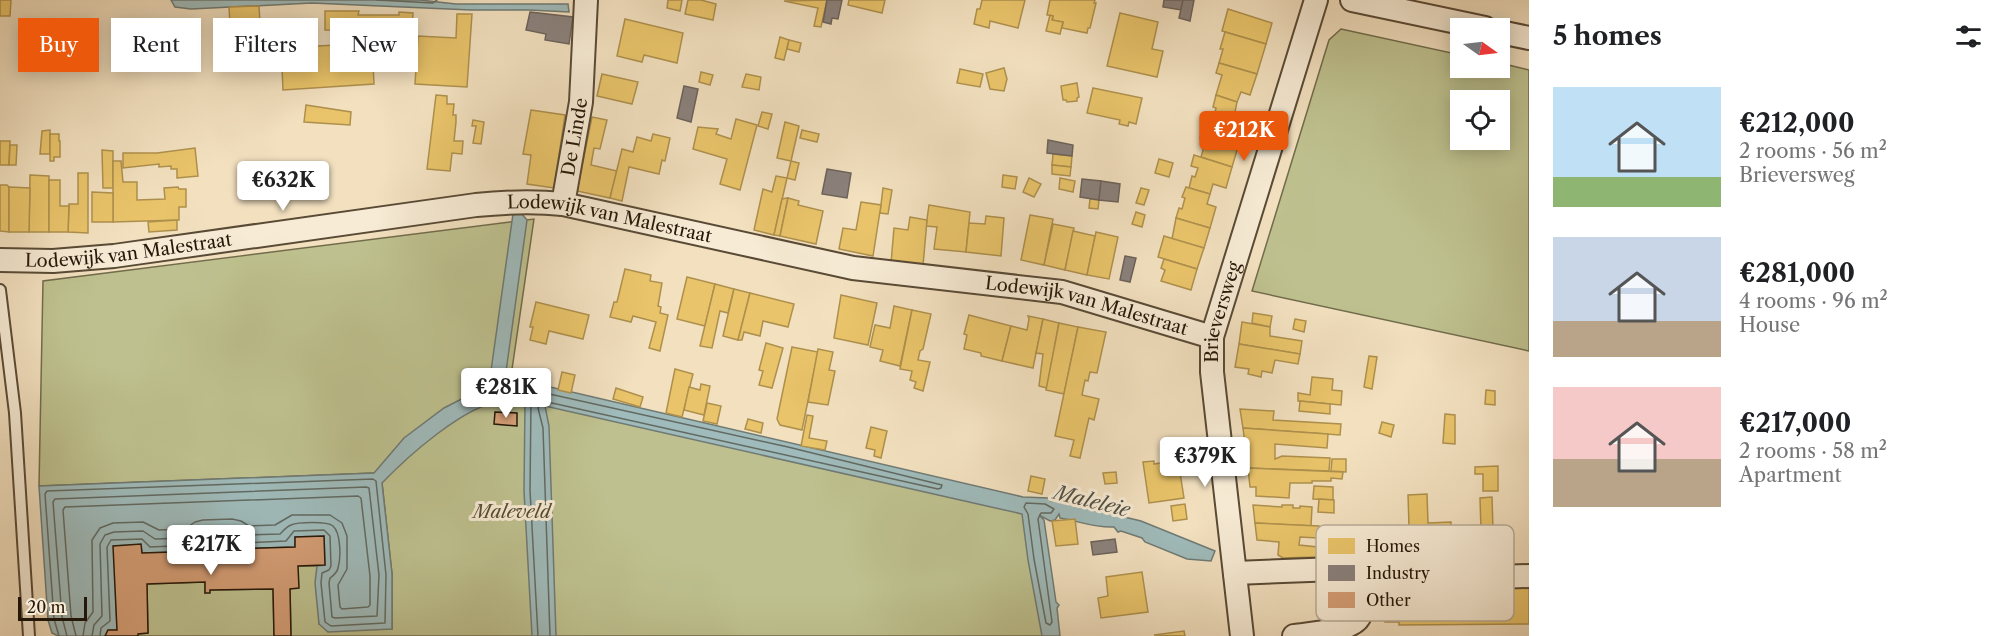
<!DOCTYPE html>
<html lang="en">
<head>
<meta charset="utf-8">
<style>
	:root { --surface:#fff; --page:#f6f6f6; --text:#202124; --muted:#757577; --accent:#ea580c }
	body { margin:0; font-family:"Libre Caslon Text",serif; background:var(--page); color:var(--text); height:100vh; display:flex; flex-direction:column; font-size:22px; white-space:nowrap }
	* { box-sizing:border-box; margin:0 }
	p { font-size:20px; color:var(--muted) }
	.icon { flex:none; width:33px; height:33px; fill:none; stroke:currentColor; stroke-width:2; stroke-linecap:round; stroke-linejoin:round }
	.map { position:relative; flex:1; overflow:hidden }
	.drawer { display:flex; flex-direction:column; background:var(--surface); width:480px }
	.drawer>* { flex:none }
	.guide { position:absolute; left:18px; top:18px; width:570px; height:54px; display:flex; gap:12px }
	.needle { width:39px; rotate:104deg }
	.controls { position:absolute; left:1450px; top:18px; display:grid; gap:12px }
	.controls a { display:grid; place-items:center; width:60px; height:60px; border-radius:0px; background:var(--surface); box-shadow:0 3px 15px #0003; font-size:30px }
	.scale { position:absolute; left:18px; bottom:15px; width:69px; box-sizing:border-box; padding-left:6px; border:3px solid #261809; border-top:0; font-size:16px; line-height:21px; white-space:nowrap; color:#261809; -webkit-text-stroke:4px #f7ebd5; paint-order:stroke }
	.price { position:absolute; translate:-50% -51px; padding:0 14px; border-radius:6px; background:#fff; color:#222; font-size:20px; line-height:39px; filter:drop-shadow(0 2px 3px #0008) }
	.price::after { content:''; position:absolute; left:50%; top:36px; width:18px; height:14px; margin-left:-9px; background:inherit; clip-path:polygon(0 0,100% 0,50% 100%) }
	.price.active { background:var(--accent); color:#fff }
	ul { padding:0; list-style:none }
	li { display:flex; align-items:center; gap:18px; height:150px; padding:0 24px }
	li span { display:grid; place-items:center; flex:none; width:168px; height:120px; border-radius:0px; color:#555 }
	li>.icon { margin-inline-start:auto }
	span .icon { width:72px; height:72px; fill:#fffc; stroke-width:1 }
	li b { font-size:26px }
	h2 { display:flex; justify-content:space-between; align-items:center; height:72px; padding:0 24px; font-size:26px }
	.tag { padding:0 21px; border-radius:0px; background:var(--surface); box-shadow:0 3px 15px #0003; font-size:21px; line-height:54px }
	.tag.active { background:var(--accent); color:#fff }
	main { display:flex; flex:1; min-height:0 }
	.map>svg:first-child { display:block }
	.green { fill:#bec18f; stroke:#726c4c; stroke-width:1.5; fill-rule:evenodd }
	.water { fill:#9fbbbb; stroke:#6f7a74; stroke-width:1.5 }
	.homes { fill:#e9c46a; stroke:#ae904d; stroke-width:1.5 }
	.industry { fill:#8a817c; stroke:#6c625a; stroke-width:1.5 }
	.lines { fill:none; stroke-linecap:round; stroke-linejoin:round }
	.shore { stroke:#626a62; stroke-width:1.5 }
	.building { fill:#d59e76; stroke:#261809; stroke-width:1.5 }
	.service-casing { stroke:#594a36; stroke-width:14 }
	.minor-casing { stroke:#594a36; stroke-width:26 }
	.service { stroke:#f7ebd5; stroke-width:10 }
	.minor { stroke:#f7ebd5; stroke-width:22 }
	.labels { text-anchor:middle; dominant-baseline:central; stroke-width:6; stroke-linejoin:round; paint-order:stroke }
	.street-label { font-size:18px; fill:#261809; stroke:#f7ebd5 }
	.park-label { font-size:18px; font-style:italic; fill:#544b31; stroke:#f7ebd5 }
	.water-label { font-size:20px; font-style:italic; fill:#505147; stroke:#f7ebd5 }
	.key { fill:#f7ebd5; stroke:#b8ac98; stroke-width:1.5 }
	.key-label { font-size:16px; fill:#261809 }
</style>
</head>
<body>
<main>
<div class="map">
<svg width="1529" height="636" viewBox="0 0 1529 636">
	<rect width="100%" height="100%" fill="#f2e0bf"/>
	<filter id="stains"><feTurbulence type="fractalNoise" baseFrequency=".00333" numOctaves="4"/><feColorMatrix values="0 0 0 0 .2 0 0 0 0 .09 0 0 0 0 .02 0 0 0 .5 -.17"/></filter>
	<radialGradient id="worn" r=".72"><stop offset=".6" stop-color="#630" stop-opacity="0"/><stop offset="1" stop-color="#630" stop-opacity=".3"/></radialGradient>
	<!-- green -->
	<g class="green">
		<path d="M1341,29l120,26v13h39v-5l29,7v281l-277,-60 77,-251zM1500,100v40h-39v-40z"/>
		<path d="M534,219l-24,164 528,127 20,126h-767l-1,-47 8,-23h19l2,58 73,5v-55l-10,-91 -8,-10 -335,13 4,-205z"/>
		<path d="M205,582v11l5,-3 63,-1 1,47h-136v-2l10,-1 -1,-49z"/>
	</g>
	<!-- water -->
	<g class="water">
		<path d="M171,0h249l36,4h112l1,8 -40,-2h-58l-159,-7 -121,6 -16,-2z"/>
		<path d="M521,213l6,7 -23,166h42l477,111 25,1 3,3 11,-1 7,-4 7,4 -4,3 2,2 9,-1 4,4 54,13 74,30 -4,10 -24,-2 -42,-17 -3,-4 -21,-7 -3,1 -4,-5c-20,1 -35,-6 -54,-9l-1,-4 -4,6 -5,1 -11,-6 5,5 12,82 3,3 -2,3 3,28h-18l-14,-76 -6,-46 -477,-108 4,20 7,210h-24l-8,-145 1,-89c-8,-1 -16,-2 -24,-1 -37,5 -93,55 -119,82l10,91v55l-64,3 -9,-8 -4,-41 2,-17 8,-1 -1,-29 -29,1v10l-62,2 -1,-8 -27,1 -1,9 -62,2 -1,-8 -27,1 3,84h-9l-2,6h-48l-6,-3 -4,-13 -9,-134 335,-13 30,-35 40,-30 45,-23 24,-171z"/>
	</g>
	<!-- homes -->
	<g class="homes">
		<path d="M0,0h11l-1,16h-10z"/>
		<path d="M668,0h14l-2,11 -13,-3z"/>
		<path d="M688,0h13l15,4 -3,16 -28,-6z"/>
		<path d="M827,0l-6,27 -7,-1 4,-18 -34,-7z"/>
		<path d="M849,0h36l-3,13 -34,-8z"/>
		<path d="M982,0h43l-7,28 -28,-7 -1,7 -15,-4 3,-15h3z"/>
		<path d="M1050,0h45l-1,3h2l-6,25h-2l-1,5 -25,-5 1,-6 -11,-2 1,-4 -6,-1z"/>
		<path d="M259,6l1,17 -30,2 -1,-18z"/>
		<path d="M1228,9l44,14 -6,21 -44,-13z"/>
		<path d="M325,11h34l-1,4h41v-3l14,1 -1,13 -12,-1 1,6 -76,-1z"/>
		<path d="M1120,13l38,9 -6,27 11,2 -6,26 -50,-11z"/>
		<path d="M457,14h15l-5,73 -52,-3 3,-48 38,2z"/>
		<path d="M1050,15l3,1 -1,4 11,2 -3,12 -14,-3z"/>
		<path d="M625,19l58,14 -6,30 -33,-8 -2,7 -25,-6z"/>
		<path d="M1225,32l41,12 -9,30 -38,-11 4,-14h-3z"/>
		<path d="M780,37l9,3 -5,20 -9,-2z"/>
		<path d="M789,40l12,3 -2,9 -12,-3z"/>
		<path d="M372,43l2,41 -91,6 -2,-44 19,-2v3z"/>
		<path d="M1219,63l38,11 -7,21 -9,-3 -4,10 -21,-7 6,-20 -6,-2z"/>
		<path d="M1004,68l3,11 -3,12 -14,-2 -4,-16z"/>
		<path d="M960,69l23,5 -3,13 -23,-4z"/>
		<path d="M701,72l12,3 -3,10 -11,-3z"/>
		<path d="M602,74l36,8 -6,22 -35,-8z"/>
		<path d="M746,74l15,3 -2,13 -17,-3z"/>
		<path d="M1077,83l2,14 -2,1v3l-10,1 -1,-2h-3l-2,-14z"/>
		<path d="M1093,88l49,10 -6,26 -7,-2 -1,4 -9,-2 1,-4 -33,-7z"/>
		<path d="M436,95l11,1v8h7l-1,11h3v7l-2,19h9l-1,13 -10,-1 -2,18 -23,-2z"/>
		<path d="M1216,95l21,7 -2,10 13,4 -7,21 -37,-11 3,-11 7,2 2,-9 -3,-1z"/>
		<path d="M306,105l45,7 -1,13 -46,-3z"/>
		<path d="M531,110l34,5 -11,73 -27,-4 4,-29 -8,-1z"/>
		<path d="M762,112l10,2 -4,15 -10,-3z"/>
		<path d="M592,117l15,3 -7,29 -6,-1 -3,17 26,6 -7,27 -33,-7z"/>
		<path d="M736,119l21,6 -17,65 -20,-6 7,-25 -34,-10 5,-22 20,2 -2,5 15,5z"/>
		<path d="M473,120l11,2 -3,22 -8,-1 3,-17h-4z"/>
		<path d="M785,122l14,4 -8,35 -14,-3z"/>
		<path d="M1204,126l37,11 -9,30 -31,-10 5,-17 -6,-2z"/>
		<path d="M50,130v24h-10l2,-23z"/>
		<path d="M802,130l17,4 -2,8 -17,-4z"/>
		<path d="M50,134h9v7h1v16h-6v4h-4z"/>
		<path d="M653,134l17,4 -5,23 -3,-1 -3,14 -30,-7 -7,34 -12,-3 12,-49 11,3 4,-15 14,4z"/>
		<path d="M0,141h10l-1,24h-9z"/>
		<path d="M10,145h7l-1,20h-7z"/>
		<path d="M195,148l3,28 -21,2v-9h-6v-3l-12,1v-3l-36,4v-15h34z"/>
		<path d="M102,150l11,1v37h-10z"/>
		<path d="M1053,154l19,2 -1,11 -19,-2z"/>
		<path d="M1194,155l38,12 -6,21 -13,-4 -3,10 -21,-6 3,-12 3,1 3,-9 -7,-2z"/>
		<path d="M1159,159l14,4 -4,14 -14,-4z"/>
		<path d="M113,161h8l2,21h14v18l28,-1 -1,-11 14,-1 1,2h7v18h-7v13l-66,2z"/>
		<path d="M791,161l8,2 -4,17 -8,-2z"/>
		<path d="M1052,165l19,2 -1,9 -18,-2z"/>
		<path d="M78,173h10v60l-20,-1 1,-28h9z"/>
		<path d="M30,175l19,1v56h-20z"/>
		<path d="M1003,175l14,2 -2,12 -13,-2z"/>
		<path d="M776,176l11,2 -13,57 -20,-5 9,-41 9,3z"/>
		<path d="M1029,178l12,6 -7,13 -11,-5z"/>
		<path d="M1060,178l15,3 -2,11 -14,-3z"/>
		<path d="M49,180h11v26h9l-1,26h-19z"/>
		<path d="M0,185h7l2,2v45l-9,-1z"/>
		<path d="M9,187l21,1 -1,44h-20z"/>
		<path d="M1186,187l24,7 -3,10 9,3 -6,21 -34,-10 3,-10 3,1 3,-11 -3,-1z"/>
		<path d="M883,188l9,2 -4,24 -8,-1z"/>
		<path d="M1141,188l8,2 -5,15 -8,-2z"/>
		<path d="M92,192l21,1v29h-21z"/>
		<path d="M787,198h1l-8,38 -6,-1 8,-36z"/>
		<path d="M788,198l11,3 -1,4 25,6 -7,33 -36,-8z"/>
		<path d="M1090,199l9,1 -1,9 -9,-1z"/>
		<path d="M861,202l20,3 -8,51 -34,-7 4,-21 13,2z"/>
		<path d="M929,205l41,7 -4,40 -32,-3 3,-22 -11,-1z"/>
		<path d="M1136,212l9,3 -3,12 -10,-3z"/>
		<path d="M1030,215l23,4 -9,46 -23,-5z"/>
		<path d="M986,216l18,2 -3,38 -35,-4 3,-29 16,1z"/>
		<path d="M910,217l17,3 -4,46 -32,-3 3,-35 14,2z"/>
		<path d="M1176,218l34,10 -6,20 -32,-9z"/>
		<path d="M177,220v10l-28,2 -1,-10z"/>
		<path d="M1053,224l21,4 -9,42 -21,-5z"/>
		<path d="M1073,231l22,5 -8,39 -22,-5z"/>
		<path d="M1096,232l22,5 -9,42 -22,-4z"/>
		<path d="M1164,236l40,12 -7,21 -39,-12z"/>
		<path d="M1164,259l33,10 -6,21 -30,-9 4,-11 -4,-2z"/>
		<path d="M625,269l26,6 -1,6 12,2 -4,23 3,1 -1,6 8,2 -8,36 -11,-3 7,-26 -23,-6 -2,6 -21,-5 4,-15h3z"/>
		<path d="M687,277l28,7 -10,42 -28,-7z"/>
		<path d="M715,284l19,5 -6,24 -8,-2 -8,37 -12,-2z"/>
		<path d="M734,289l16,4 -12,47 -15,-4z"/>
		<path d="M750,293l44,11 -6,23 -25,-6 -3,15 -16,-4 -2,8h-4z"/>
		<path d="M841,295l36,8 -9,42 -34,-7z"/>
		<path d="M536,302l53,13 -6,24 -34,-8 -3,13 -16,-4 3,-13h-3z"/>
		<path d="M894,306l18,4 -12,56 -20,-5 3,-11 -13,-3 5,-22 15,3z"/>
		<path d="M912,310l19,4 -8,35 -3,2 -2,9 12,2 -7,29 -9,-3 2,-6 -6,-2 2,-9 -12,-2z"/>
		<path d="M1253,313l19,3 -2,11 -18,-4z"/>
		<path d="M969,315l42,11 -9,35 -21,-5v-3l-17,-4 3,-14 -3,-1z"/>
		<path d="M1028,316l15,3 -10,49 -31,-7 9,-35 16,4 2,-11z"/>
		<path d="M1043,319l16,4 -12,65 -8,-2 4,-32 -7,-1z"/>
		<path d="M1295,319l11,2 -2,11 -11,-3z"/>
		<path d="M1242,322l28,5v9l32,5 -2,13 -61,-10z"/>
		<path d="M1059,323l19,4 -14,67 -18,-4z"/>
		<path d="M1078,327l28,5 -9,41 -7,-1 -2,9 -3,-1 -3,15 17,4 -5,21 -5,-2 -9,40 -10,-2 4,-16 -19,-4z"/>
		<path d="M766,343l17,5 -11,40 -13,-3 4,-14 -4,-1z"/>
		<path d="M1239,344l61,10 -2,10 -23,-4 -3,13 -10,-2 -1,6 -13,-3 1,-5 -14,-2z"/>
		<path d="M792,347l26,5 -16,78 -22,-5 -3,-6z"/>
		<path d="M818,349l15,3 -4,18 6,1 -7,34 -20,-3z"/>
		<path d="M1369,356l8,1 -5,32 -8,-2z"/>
		<path d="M675,369l18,5 -11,43 -16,-4z"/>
		<path d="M562,372l13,3 -4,18 -13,-3z"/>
		<path d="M1312,377l21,2 -1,11 10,1 -1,14 -43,-4v-8l12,2z"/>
		<path d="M701,384l9,2 -6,29 -20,-5 5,-23 11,3z"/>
		<path d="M616,388l27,9 -3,10 -27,-8z"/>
		<path d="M1486,390l9,1v14l-10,-1z"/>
		<path d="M1300,401l30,3v10l-31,-3z"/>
		<path d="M707,403l14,3 -4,18 -14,-3z"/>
		<path d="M1240,409l34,2 -1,9 68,4 -1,11 -97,-7z"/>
		<path d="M1445,414l10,1v29l-12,-1z"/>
		<path d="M807,415l6,1 -4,22 18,3 -2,9 -24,-4z"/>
		<path d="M748,419l15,4 -2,10 -16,-4z"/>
		<path d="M1382,422l12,3 -3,12 -12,-4z"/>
		<path d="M871,427l16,4 -6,27 -7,-2 1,-6 -9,-2z"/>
		<path d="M1243,428l85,6 -1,14 -52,-4v15l7,-3 48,2 -1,13 -81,-3z"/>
		<path d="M1332,459h14v13l-15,-1z"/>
		<path d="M1178,460l6,38 -35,5 -6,-41 11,-1v3z"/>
		<path d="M1498,466v25h-15v-17h-8v-7z"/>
		<path d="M1248,468l95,4 -1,7 -11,-1v3h-19v2h-22l-1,15 -33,-2v-9h-6z"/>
		<path d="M1116,472l1,11 -12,1 -2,-11z"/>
		<path d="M1031,476l14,3 -3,15 -14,-3z"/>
		<path d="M1314,486l19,1v13l-20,-1z"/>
		<path d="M1427,494l1,29 23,-1 1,28 -38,1 -1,-25h-4l-1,-31z"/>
		<path d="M1492,497l1,33 -12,1 -1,-33z"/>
		<path d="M1319,499l15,1v13l-16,-1z"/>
		<path d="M1185,504l2,15 -14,2 -2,-15z"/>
		<path d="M1253,505l29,2v-2h11v3h7v-2l12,1 -1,19 -56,-3z"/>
		<path d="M1075,519l3,25 -22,2 -4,-25z"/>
		<path d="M1255,523l64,3 -1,12 -18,-1 -1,8 19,2 -1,10 -34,1 -5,-3 1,-13 -22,-2z"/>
		<path d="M1142,572l6,40 -47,6 -3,-20 10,-2 -2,-19z"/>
		<path d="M1529,585v39l-130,1v-3h-14l-1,-31z"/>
		<path d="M1184,631l1,5 -31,-1z"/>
	</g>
	<!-- industry -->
	<g class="industry">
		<path d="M827,0h15l-4,19 -6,-1 -1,6 -8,-2z"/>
		<path d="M1164,0h19l-2,10 -18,-3z"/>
		<path d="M1183,0h11l-4,21 -11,-3z"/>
		<path d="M530,12l43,5 -4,27 -24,-4 1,-6 -20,-4z"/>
		<path d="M684,86l14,3 -7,33 -14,-4z"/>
		<path d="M1048,140l25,5 -1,11 -25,-3z"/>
		<path d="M827,169l24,4 -4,25 -25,-4z"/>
		<path d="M1082,179l19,2 -2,19 -19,-3z"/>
		<path d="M1101,181l19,3 -2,18 -19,-2z"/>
		<path d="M1125,256l11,2 -6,24 -10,-2z"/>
		<path d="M1115,539l2,13 -24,3 -2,-13z"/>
	</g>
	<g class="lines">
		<!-- shore -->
		<g class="shore">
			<path d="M377,0l56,3 4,-3"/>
			<path d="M1026,503l19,1 9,5 -3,4h-10l-3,6 14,103 -2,3 -4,-2 -12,-64 -6,-45 -4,-7z"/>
			<path d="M59,636l-5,-17 -9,-125 2,-3 326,-12 3,2 10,94 -1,48 -54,3 -6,-4 -4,-39 1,-10 7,-3 2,-4 -1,-30 -6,-6 -30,1 -8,10 -45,2 -8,-8 -29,1 -8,9 -46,2 -8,-8 -31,1 -4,7 3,74 -9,7 -1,8"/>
			<path d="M67,636l-5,-19 -9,-115 2,-3 311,-12 3,1 10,87 -2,41 -42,2 -3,-1 -3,-34 1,-5c4,-3 7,-5 8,-10 3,-10 3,-35 -5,-42 -6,-5 -35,-4 -42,-1 -5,2 -8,6 -11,9l-34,1 -13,-7h-27l-8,3 -8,7 -35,1 -12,-8 -29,1 -9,3 -5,9 2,72 -8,9 -2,11"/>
			<path d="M76,636l-5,-20 -8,-106 2,-3 293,-11 3,2 9,78v29l-2,2 -26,2 -2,-2 -2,-22 9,-16v-33l-5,-13 -12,-8h-38l-17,10 -26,1 -8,-5 -9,-2 -29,1 -8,2 -10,7 -26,1 -16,-8 -30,1 -13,5 -8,12 1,72 -8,11 -2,13"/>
			<path d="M538,636l-8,-146 1,-88 -4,-7 2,-3 16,1 243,54 154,38 -1,3 -3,1 -395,-88 -5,7 5,20 7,208"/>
		</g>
	</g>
	<!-- building -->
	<g class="building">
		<path d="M495,412l22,1v13l-23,-2z"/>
		<path d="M324,536l1,29 -27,1 1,22 -9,1 1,47h-17l-1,-47 -63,1v3h-5v-11l-58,2 1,49 -10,1v2h-33l3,-6h9l-4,-84 28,-2 1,9 62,-2v-9l29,-1v8l62,-2v-10z"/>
	</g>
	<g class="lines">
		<!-- service casing -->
		<g class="service-casing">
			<path id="service" d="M0,290l15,123 14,223"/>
		</g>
		<!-- minor casing -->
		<g class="minor-casing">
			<g id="minor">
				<path d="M1352,0l133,28"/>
				<path d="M1500,32l29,6"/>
				<path id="s1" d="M563,204l18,-102 5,-102"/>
				<path id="s2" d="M0,260l53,1 61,-5 362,-51c30,-3 57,-4 87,-1l290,64 209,24 150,45"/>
				<path d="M1235,573l101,-4 18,5 7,7c0,11 1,24 -1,34 -4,16 -52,19 -66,21"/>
				<path d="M1361,581l168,-5"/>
				<path id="s3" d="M1242,636l-30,-264v-35l104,-337"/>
			</g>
		</g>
		<!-- service -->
		<use href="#service" class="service"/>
		<!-- minor -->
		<use href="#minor" class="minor"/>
	</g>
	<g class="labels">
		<!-- street labels -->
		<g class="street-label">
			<text stroke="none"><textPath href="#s1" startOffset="68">De Linde</textPath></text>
			<text stroke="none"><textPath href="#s2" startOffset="615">Lodewijk van Malestraat</textPath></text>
			<text stroke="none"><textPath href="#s2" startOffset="129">Lodewijk van Malestraat</textPath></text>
			<text stroke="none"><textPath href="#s2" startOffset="1101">Lodewijk van Malestraat</textPath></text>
			<text stroke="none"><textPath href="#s3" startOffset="327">Brieversweg</textPath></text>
		</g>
		<!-- park labels -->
		<g class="park-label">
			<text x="512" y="512">Maleveld</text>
		</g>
		<!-- water labels -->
		<g class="water-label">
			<text transform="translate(1092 501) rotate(14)">Maleleie</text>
		</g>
	</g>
	<!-- legend -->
	<rect x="1316" y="525" width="198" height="96" rx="9" class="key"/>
	<rect x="1328" y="538" width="27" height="16" fill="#e9c46a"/>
	<rect x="1328" y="565" width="27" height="16" fill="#8a817c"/>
	<rect x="1328" y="592" width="27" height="16" fill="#d59e76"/>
	<g class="key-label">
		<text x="1366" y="552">Homes</text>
		<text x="1366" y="579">Industry</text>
		<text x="1366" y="606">Other</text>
	</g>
	<rect width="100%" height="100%" filter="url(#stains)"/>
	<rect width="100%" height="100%" fill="url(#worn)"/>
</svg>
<div class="controls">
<a><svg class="needle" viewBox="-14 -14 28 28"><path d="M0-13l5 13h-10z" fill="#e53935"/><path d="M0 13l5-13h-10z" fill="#757577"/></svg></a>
<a><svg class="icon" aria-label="locate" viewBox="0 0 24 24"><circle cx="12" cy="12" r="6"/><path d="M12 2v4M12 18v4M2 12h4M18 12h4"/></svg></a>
</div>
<div class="scale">20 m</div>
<b class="price active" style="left:1244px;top:162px">€212K</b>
<b class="price" style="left:283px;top:212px">€632K</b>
<b class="price" style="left:506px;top:419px">€281K</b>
<b class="price" style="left:1205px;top:488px">€379K</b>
<b class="price" style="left:211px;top:576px">€217K</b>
<div class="guide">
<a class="tag active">Buy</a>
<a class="tag">Rent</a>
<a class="tag">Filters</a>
<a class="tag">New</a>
</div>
</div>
<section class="drawer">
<h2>5 homes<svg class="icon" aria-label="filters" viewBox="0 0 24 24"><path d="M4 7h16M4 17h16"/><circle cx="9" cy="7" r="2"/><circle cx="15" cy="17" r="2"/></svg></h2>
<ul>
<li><span style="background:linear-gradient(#bfe0f5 75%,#8fb573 0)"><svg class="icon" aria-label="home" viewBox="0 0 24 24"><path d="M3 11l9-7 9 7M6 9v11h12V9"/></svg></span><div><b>€212,000</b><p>2 rooms · 56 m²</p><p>Brieversweg</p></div></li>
<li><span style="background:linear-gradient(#c9d6e8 70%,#b9a48a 0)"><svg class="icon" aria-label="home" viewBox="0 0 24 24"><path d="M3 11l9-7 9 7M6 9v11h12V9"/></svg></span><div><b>€281,000</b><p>4 rooms · 96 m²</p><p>House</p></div></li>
<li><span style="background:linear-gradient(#f6c9c9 60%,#b9a48a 0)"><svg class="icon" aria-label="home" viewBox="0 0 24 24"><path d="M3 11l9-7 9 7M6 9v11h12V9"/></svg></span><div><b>€217,000</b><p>2 rooms · 58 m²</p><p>Apartment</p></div></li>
</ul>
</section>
</main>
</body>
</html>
